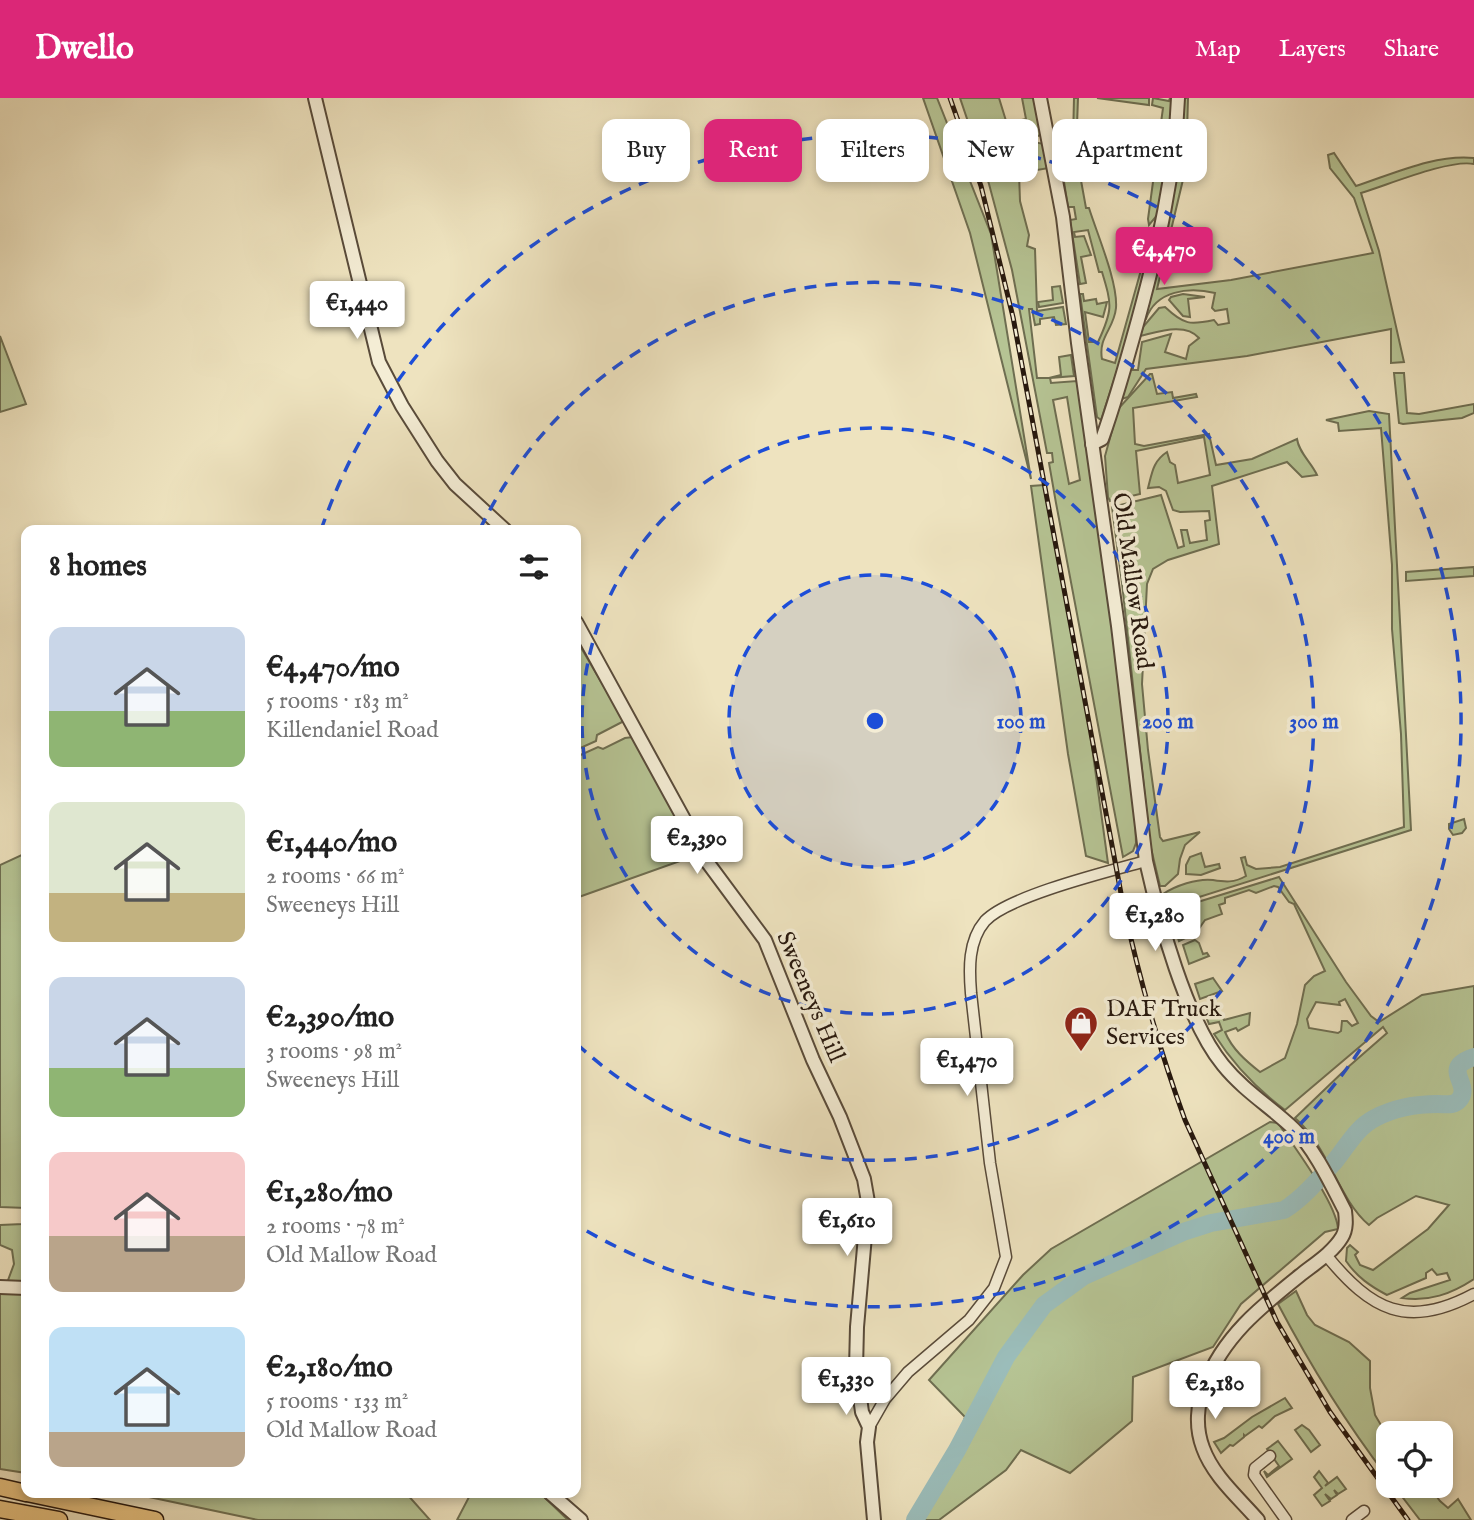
<!DOCTYPE html>
<html lang="en">
<head>
<meta charset="utf-8">
<style>
	:root { --surface:#fff; --page:#f6f6f6; --text:#222; --muted:#767676; --accent:#db2777 }
	body { margin:0; font-family:"IM FELL English",serif; background:var(--page); color:var(--text); height:100vh; display:flex; flex-direction:column; font-size:26px; white-space:nowrap }
	* { box-sizing:border-box; margin:0 }
	p { font-size:23px; color:var(--muted) }
	.icon { flex:none; width:38px; height:38px; fill:none; stroke:currentColor; stroke-width:2; stroke-linecap:round; stroke-linejoin:round }
	.map { position:relative; flex:1; overflow:hidden }
	.details { position:absolute; left:21px; top:427px; width:560px; height:973px; display:flex; flex-direction:column; background:var(--surface); border-radius:14px; box-shadow:0 4px 10px #0003 }
	.details>* { flex:none }
	.banner { position:absolute; left:602px; top:21px; width:665px; height:63px; display:flex; gap:14px }
	.controls { position:absolute; left:1376px; top:1323px; display:grid; gap:14px }
	.controls a { display:grid; place-items:center; width:77px; height:77px; border-radius:14px; background:var(--surface); box-shadow:0 4px 10px #0003; font-size:35px }
	.price { position:absolute; translate:-50% -60px; padding:0 16px; border-radius:7px; background:#fff; color:#222; font-size:23px; line-height:46px; filter:drop-shadow(0 2px 4px #0008) }
	.price::after { content:''; position:absolute; left:50%; top:42px; width:21px; height:16px; margin-left:-10px; background:inherit; clip-path:polygon(0 0,100% 0,50% 100%) }
	.price.active { background:var(--accent); color:#fff }
	ul { padding:0; list-style:none }
	li { display:flex; align-items:center; gap:21px; height:175px; padding:0 28px }
	li span { display:grid; place-items:center; flex:none; width:196px; height:140px; border-radius:14px; color:#555 }
	li>.icon { margin-inline-start:auto }
	span .icon { width:84px; height:84px; fill:#fffc; stroke-width:1 }
	li b { font-size:30px }
	h2 { display:flex; justify-content:space-between; align-items:center; height:84px; padding:0 28px; font-size:30px }
	.pill { padding:0 24px; border-radius:14px; background:var(--surface); box-shadow:0 4px 10px #0003; font-size:24px; line-height:63px }
	.pill.active { background:var(--accent); color:#fff }
	header { display:flex; align-items:center; gap:42px; box-sizing:border-box; height:98px; padding:0 35px; background:var(--accent); color:#fff }
	header strong { font-size:33px }
	nav { display:flex; gap:38px; margin-inline-start:auto; font-size:24px }
	.map>svg:first-child { display:block }
	.green { fill:#b6c494; stroke:#6e6e51; stroke-width:2; fill-rule:evenodd }
	.lines { fill:none; stroke-linecap:round; stroke-linejoin:round }
	.river { stroke:#9bbdba; stroke-width:18 }
	.minor-casing { stroke:#594b3a; stroke-width:13 }
	.tertiary-casing { stroke:#594b3a; stroke-width:16 }
	.trunk-casing { stroke:#27180e; stroke-width:19 }
	.minor { stroke:#f4edd5; stroke-width:10 }
	.tertiary { stroke:#f4edd5; stroke-width:12 }
	.trunk { stroke:#e7c280; stroke-width:16 }
	.rail-casing { stroke:#27180e; stroke-width:5 }
	.rail { stroke:#f4edd5; stroke-width:2.5; stroke-dasharray:8; stroke-linecap:butt }
	.ring { fill:none; stroke:#1d4ed8; stroke-width:3.5; stroke-dasharray:12 9 }
	.labels { text-anchor:middle; dominant-baseline:central; stroke-width:7; stroke-linejoin:round; paint-order:stroke }
	.street-label { font-size:24px; fill:#27180e; stroke:#f4edd5 }
	.poi-label { font-size:24px; fill:#27180e; stroke:#f4edd5; text-anchor:start }
	.centre { fill:#1d4ed8; stroke:#f4edd5; stroke-width:3.5 }
	.ring-label { font-size:21px; text-anchor:middle; font-weight:bold; fill:#1d4ed8; stroke:#f4edd5; stroke-width:7; stroke-linejoin:round; paint-order:stroke }
</style>
</head>
<body>
<header>
<strong>Dwello</strong>
<nav><a>Map</a><a>Layers</a><a>Share</a></nav>
</header>
<div class="map">
<svg width="1474" height="1422" viewBox="0 0 1474 1422">
	<rect width="100%" height="100%" fill="#eee3bf"/>
	<filter id="stains"><feTurbulence type="fractalNoise" baseFrequency=".00286" numOctaves="4"/><feColorMatrix values="0 0 0 0 .2 0 0 0 0 .09 0 0 0 0 .02 0 0 0 .5 -.17"/></filter>
	<radialGradient id="worn" r=".72"><stop offset=".6" stop-color="#630" stop-opacity="0"/><stop offset="1" stop-color="#630" stop-opacity=".3"/></radialGradient>
	<!-- green -->
	<g class="green">
		<path d="M923,0h14l54,136 40,245 -61,-246z"/>
		<path d="M960,0h39l15,49 18,-2 2,-3 10,2 5,24 -30,5 1,28 9,34 -2,11 8,3 2,62 26,-4 3,17 -10,1 -2,-8 -14,2v5l-5,1 -3,-16h-3l8,69h12l12,-3 -2,-18 12,-2 3,21 -24,2 1,5 26,-2 38,256 20,177 1,29 -3,8 -10,6 -67,-354 -7,-40 4,-1 -1,-9h-5l-35,-183 -23,-86zM1067,299l13,83 -11,4 -16,-84z"/>
		<path d="M1022,0h12l7,37 -10,3 -8,-5 -6,-12 9,-2z"/>
		<path d="M1074,0h4l-2,55 10,55h3c8,26 29,74 27,100 -2,21 -18,29 -14,51l13,4 33,-118 3,7 -17,66 -33,102 -4,-3 -17,-123h3l1,7 12,-2 1,5 10,-2 -4,15 -18,-5 4,30h9c15,-32 14,-37 4,-70h-3l-11,-42 -14,2 1,5 9,-1 7,19 -10,2 5,26 -6,1 -10,-64 6,-1 -2,-12h-6l-10,-63 15,-4z"/>
		<path d="M1097,0h52v7z"/>
		<path d="M1153,0l16,3 1,-3h4l-2,36 -13,79 -10,12 -1,-6 15,-111 -11,-3z"/>
		<path d="M1183,0h5l-2,69 -29,122 74,-9 142,-27 -19,-55 -24,-30 -2,-13 6,-2 22,33c37,-12 79,-32 118,-28v6c-25,-5 -86,21 -113,29l18,58 25,111 -13,1v-34l-144,27 -101,13 -18,28 -6,2 8,-30 3,-2v3h5l4,-28 29,-8 -6,18 21,7 3,-13 10,-8c-14,-16 -41,-6 -59,-2l3,-9 16,-19 6,-1c19,18 25,18 49,13l4,5 11,-2 -2,-14 -12,2 -3,-3 3,-15c-26,-6 -59,-3 -69,26l-3,1c22,-72 36,-146 40,-222z"/>
		<path d="M1060,188l3,17 -24,4 -1,-5 15,-2 -1,-13z"/>
		<path d="M1183,196l22,3 -17,2 2,18 -7,-1 -14,-16 2,-3z"/>
		<path d="M0,238l26,68 -26,8z"/>
		<path d="M1394,275h10l3,40 12,1 55,-10v9l-12,5 -59,6 -4,-1z"/>
		<path d="M1150,276h2l5,20 15,-2 1,6 23,-4 1,3 -64,11 2,36 9,2 65,-12 7,31 36,-6 45,-20c2,14 14,23 20,36l-15,2 -15,-15 -75,24 7,58 -51,16 -15,9 -6,15 -5,100 6,66 12,87 3,4 37,-9 -15,13 -5,14 -2,15 -13,12h-5l-10,-42 -28,-261 -10,-76 49,-12 17,53 6,-2 -3,-16h6l3,13 17,-3 -2,-19 5,-1 -1,-9 -29,1 -7,-2 -7,-19 -7,-4 -11,1c4,-15 5,-27 19,-36l3,10 5,3 3,18 32,-8 -6,-38 -68,14 4,43 -30,7 -2,-4 -3,-41 13,-47z"/>
		<path d="M1369,313l20,3 22,416 -237,75 -8,-1 -3,-10c12,-8 34,-16 50,-14 12,2 21,3 33,-4l-5,-18 4,-1 2,8 9,4 24,-2 124,-40 -3,-93 -9,-105v-64l-11,-137 -42,3 -1,-8 -12,-3z"/>
		<path d="M1044,387l45,240 19,138 -22,-7 -18,-102 -37,-268z"/>
		<path d="M1474,469v9l-68,5v-9z"/>
		<path d="M576,541l48,82 -27,14 -1,6 -20,9z"/>
		<path d="M633,639l64,118 -121,43v-141l22,-10 5,2 22,-11z"/>
		<path d="M1464,721l2,9 -4,5 -9,2 -4,-6v-5z"/>
		<path d="M26,755v355l-26,-1v-342z"/>
		<path d="M1201,755l4,14 14,-3 1,4 -19,7 -15,-1v-9l4,-8z"/>
		<path d="M1279,779l67,105 25,34 8,6 43,-27 52,-9v293c-23,15 -45,23 -72,19l8,-5 40,-13 -3,-7 -10,2 -5,-6 -6,4v5l-39,17c-17,-9 -30,-18 -41,-34l1,-13 3,-3 8,7 -3,3 5,10 13,5 55,-41 21,-24 -33,-9 -39,22 -8,7c-31,-26 -40,-78 -74,-107l52,-50 40,-35 -4,-6 -98,83c-28,-21 -52,-46 -71,-76l8,-4 -3,-8 -10,2 -7,-18h15l7,14 26,-7 -1,12 -11,6 -2,-3 -11,4c7,17 21,29 35,40l25,-14 12,-34 8,-39 9,-9 11,-5 -31,-67 -5,-2 -11,-15 -4,-1 -18,7 -7,-3 -24,8v5l-6,2 3,9 -17,6 -9,13 -17,8 -5,-15 12,-5 -2,-6 -12,5 -2,-5 5,-1v-5zM1345,901l13,24 -6,3 -5,-5h-5l-1,10 -3,2 -29,-5 -2,-9 9,-17 24,3 -1,-3z"/>
		<path d="M1195,842l4,3 4,11 4,-1 2,3 -20,8 -6,-19z"/>
		<path d="M1213,880l9,13 -22,8 -5,-15z"/>
		<path d="M1270,1024l8,1c15,22 59,81 60,106l-13,3 -84,72 -28,43 -80,30 -1,44 -62,52 -49,-23 -15,20 -67,50h-22l34,-59 14,-44 -36,-37 94,-105 28,-26z"/>
		<path d="M26,1124v251l-26,-4v-178h4l10,-27 -2,-14 -12,-5v-20l23,-1z"/>
		<path d="M1296,1193l11,24 8,10 34,17 21,19v27l5,27 13,22v41c-42,-55 -78,-113 -110,-174z"/>
		<path d="M1285,1300l7,10 -17,8 -13,12 -3,-2 -14,10 -1,-1v2l-11,9 -3,-1 -9,8 -7,-11 10,-4 28,-21z"/>
		<path d="M1302,1327l7,5 11,15 -9,7 -16,-22z"/>
		<path d="M1278,1343l14,18 -25,18 -3,-6 4,4 11,-9 -12,-17z"/>
		<path d="M1319,1373l9,12 -3,3 12,-9 9,12 -8,5 -4,-4 3,5 -6,4 -6,-5 5,7 -8,5 -8,-11 8,-7 -8,-11z"/>
		<path d="M1394,1388h35l11,15 8,7 10,-9 13,21h-51z"/>
		<path d="M130,1395h276l24,27h-172z"/>
		<path d="M479,1395h61l28,27h-111l12,-23z"/>
	</g>
	<g class="lines">
		<!-- river -->
		<path class="river" d="M915,1422l42,-70 49,-93 38,-52 40,-29 99,-44 28,-9 73,-13c19,-12 36,-32 51,-49 13,-16 21,-33 40,-43 19,-10 43,-14 63,-14 7,0 16,2 21,-4 14,-16 -20,-32 15,-43"/>
		<!-- minor casing -->
		<g class="minor-casing">
			<g id="minor">
				<path d="M1326,1157c45,55 81,75 148,39"/>
				<path d="M869,1329l16,-28 23,-27 61,-52 25,-32 12,-31 -16,-94 -19,-170c-2,-24 -3,-52 14,-72 23,-25 125,-50 161,-60"/>
				<path d="M1270,1358l-15,12 -1,7 32,45"/>
				<path d="M1352,1422l12,-9"/>
			</g>
		</g>
		<!-- tertiary casing -->
		<g class="tertiary-casing">
			<g id="tertiary">
				<path d="M315,0l64,264 23,44 35,55 18,23 50,46"/>
				<path d="M1040,0l23,119 15,126 40,283 28,235c13,58 40,159 77,204 21,26 48,42 71,64 21,20 38,57 51,82 1,8 2,18 -3,26 -9,15 -26,26 -39,36 -40,32 -80,63 -98,112 -8,19 -10,42 -2,63 10,28 36,50 55,72"/>
				<path d="M1092,346l10,-5c14,-39 25,-79 36,-119 20,-73 37,-146 40,-222"/>
				<path d="M576,524l132,241 57,77 48,120 27,57 24,62 4,23 -11,125 -1,42 6,43 7,15 -2,15 7,78"/>
				<path d="M0,1189l26,1"/>
				<path d="M550,1395l31,27"/>
			</g>
		</g>
		<!-- trunk casing -->
		<g class="trunk-casing">
			<g id="trunk">
				<path d="M0,1389l26,6"/>
				<path d="M27,1395l128,27"/>
				<path d="M0,1411l59,11"/>
			</g>
		</g>
		<!-- minor -->
		<use href="#minor" class="minor"/>
		<!-- tertiary -->
		<use href="#tertiary" class="tertiary"/>
		<!-- trunk -->
		<use href="#trunk" class="trunk"/>
		<!-- rail casing -->
		<g class="rail-casing">
			<path id="rail" d="M950,0l31,88 32,131 110,587c16,73 36,145 62,216l92,202 53,90 78,108"/>
		</g>
		<!-- rail -->
		<use href="#rail" class="rail"/>
	</g>
	<!-- distance rings -->
	<circle cx="875" cy="623" r="146" fill="#1d4ed8" fill-opacity=".12"/>
	<g class="ring">
		<circle cx="875" cy="623" r="146"/>
		<circle cx="875" cy="623" r="293"/>
		<path d="M480 431A439 439 0 1 1 578 947"/>
		<path d="M321 432A586 586 0 1 1 578 1128"/>
	</g>
	<!-- icons -->
	<defs>
		<g id="shop-pin" transform="scale(1.75)"><path d="M0 17L-7.5 6A9.5 9.5 0 1 1 7.5 6Z" fill="#8f2418" stroke="#f4edd5"/><path d="M-5-2.5h2.3a2.7 3.5 0 0 1 5.4 0H5L5.5 6h-11ZM-1.5-2.5h3a1.5 2.3 0 0 0-3 0Z" fill="#fff"/></g>
	</defs>
	<g fill-rule="evenodd">
		<use href="#shop-pin" x="1081" y="925"/>
	</g>
	<g class="labels">
		<!-- street labels -->
		<g class="street-label">
			<text transform="translate(1132 483) rotate(82)">Old Mallow Road</text>
			<text transform="translate(810 899) rotate(67)">Sweeneys Hill</text>
		</g>
		<!-- poi labels -->
		<g class="poi-label">
			<text x="1106" y="911">DAF Truck<tspan x="1106" dy="28">Services</tspan></text>
		</g>
	</g>
	<circle cx="875" cy="623" r="10" class="centre"/>
	<g class="ring-label">
		<text x="1021" y="630">100 m</text>
		<text x="1168" y="630">200 m</text>
		<text x="1314" y="630">300 m</text>
		<text x="1289" y="1045">400 m</text>
	</g>
	<rect width="100%" height="100%" filter="url(#stains)"/>
	<rect width="100%" height="100%" fill="url(#worn)"/>
</svg>
<div class="controls">
<a><svg class="icon" aria-label="locate" viewBox="0 0 24 24"><circle cx="12" cy="12" r="6"/><path d="M12 2v4M12 18v4M2 12h4M18 12h4"/></svg></a>
</div>
<b class="price active" style="left:1164px;top:189px">€4,470</b>
<b class="price" style="left:357px;top:243px">€1,440</b>
<b class="price" style="left:697px;top:778px">€2,390</b>
<b class="price" style="left:1155px;top:855px">€1,280</b>
<b class="price" style="left:967px;top:1000px">€1,470</b>
<b class="price" style="left:847px;top:1160px">€1,610</b>
<b class="price" style="left:846px;top:1319px">€1,330</b>
<b class="price" style="left:1215px;top:1323px">€2,180</b>
<div class="banner">
<a class="pill">Buy</a>
<a class="pill active">Rent</a>
<a class="pill">Filters</a>
<a class="pill">New</a>
<a class="pill">Apartment</a>
</div>
<section class="details">
<h2>8 homes<svg class="icon" aria-label="filters" viewBox="0 0 24 24"><path d="M4 7h16M4 17h16"/><circle cx="9" cy="7" r="2"/><circle cx="15" cy="17" r="2"/></svg></h2>
<ul>
<li><span style="background:linear-gradient(#c9d6e8 60%,#8fb573 0)"><svg class="icon" aria-label="home" viewBox="0 0 24 24"><path d="M3 11l9-7 9 7M6 9v11h12V9"/></svg></span><div><b>€4,470/mo</b><p>5 rooms · 183 m²</p><p>Killendaniel Road</p></div></li>
<li><span style="background:linear-gradient(#dfe7d0 65%,#c2b280 0)"><svg class="icon" aria-label="home" viewBox="0 0 24 24"><path d="M3 11l9-7 9 7M6 9v11h12V9"/></svg></span><div><b>€1,440/mo</b><p>2 rooms · 66 m²</p><p>Sweeneys Hill</p></div></li>
<li><span style="background:linear-gradient(#c9d6e8 65%,#8fb573 0)"><svg class="icon" aria-label="home" viewBox="0 0 24 24"><path d="M3 11l9-7 9 7M6 9v11h12V9"/></svg></span><div><b>€2,390/mo</b><p>3 rooms · 98 m²</p><p>Sweeneys Hill</p></div></li>
<li><span style="background:linear-gradient(#f6c9c9 60%,#b9a48a 0)"><svg class="icon" aria-label="home" viewBox="0 0 24 24"><path d="M3 11l9-7 9 7M6 9v11h12V9"/></svg></span><div><b>€1,280/mo</b><p>2 rooms · 78 m²</p><p>Old Mallow Road</p></div></li>
<li><span style="background:linear-gradient(#bfe0f5 75%,#b9a48a 0)"><svg class="icon" aria-label="home" viewBox="0 0 24 24"><path d="M3 11l9-7 9 7M6 9v11h12V9"/></svg></span><div><b>€2,180/mo</b><p>5 rooms · 133 m²</p><p>Old Mallow Road</p></div></li>
</ul>
</section>
</div>
</body>
</html>
